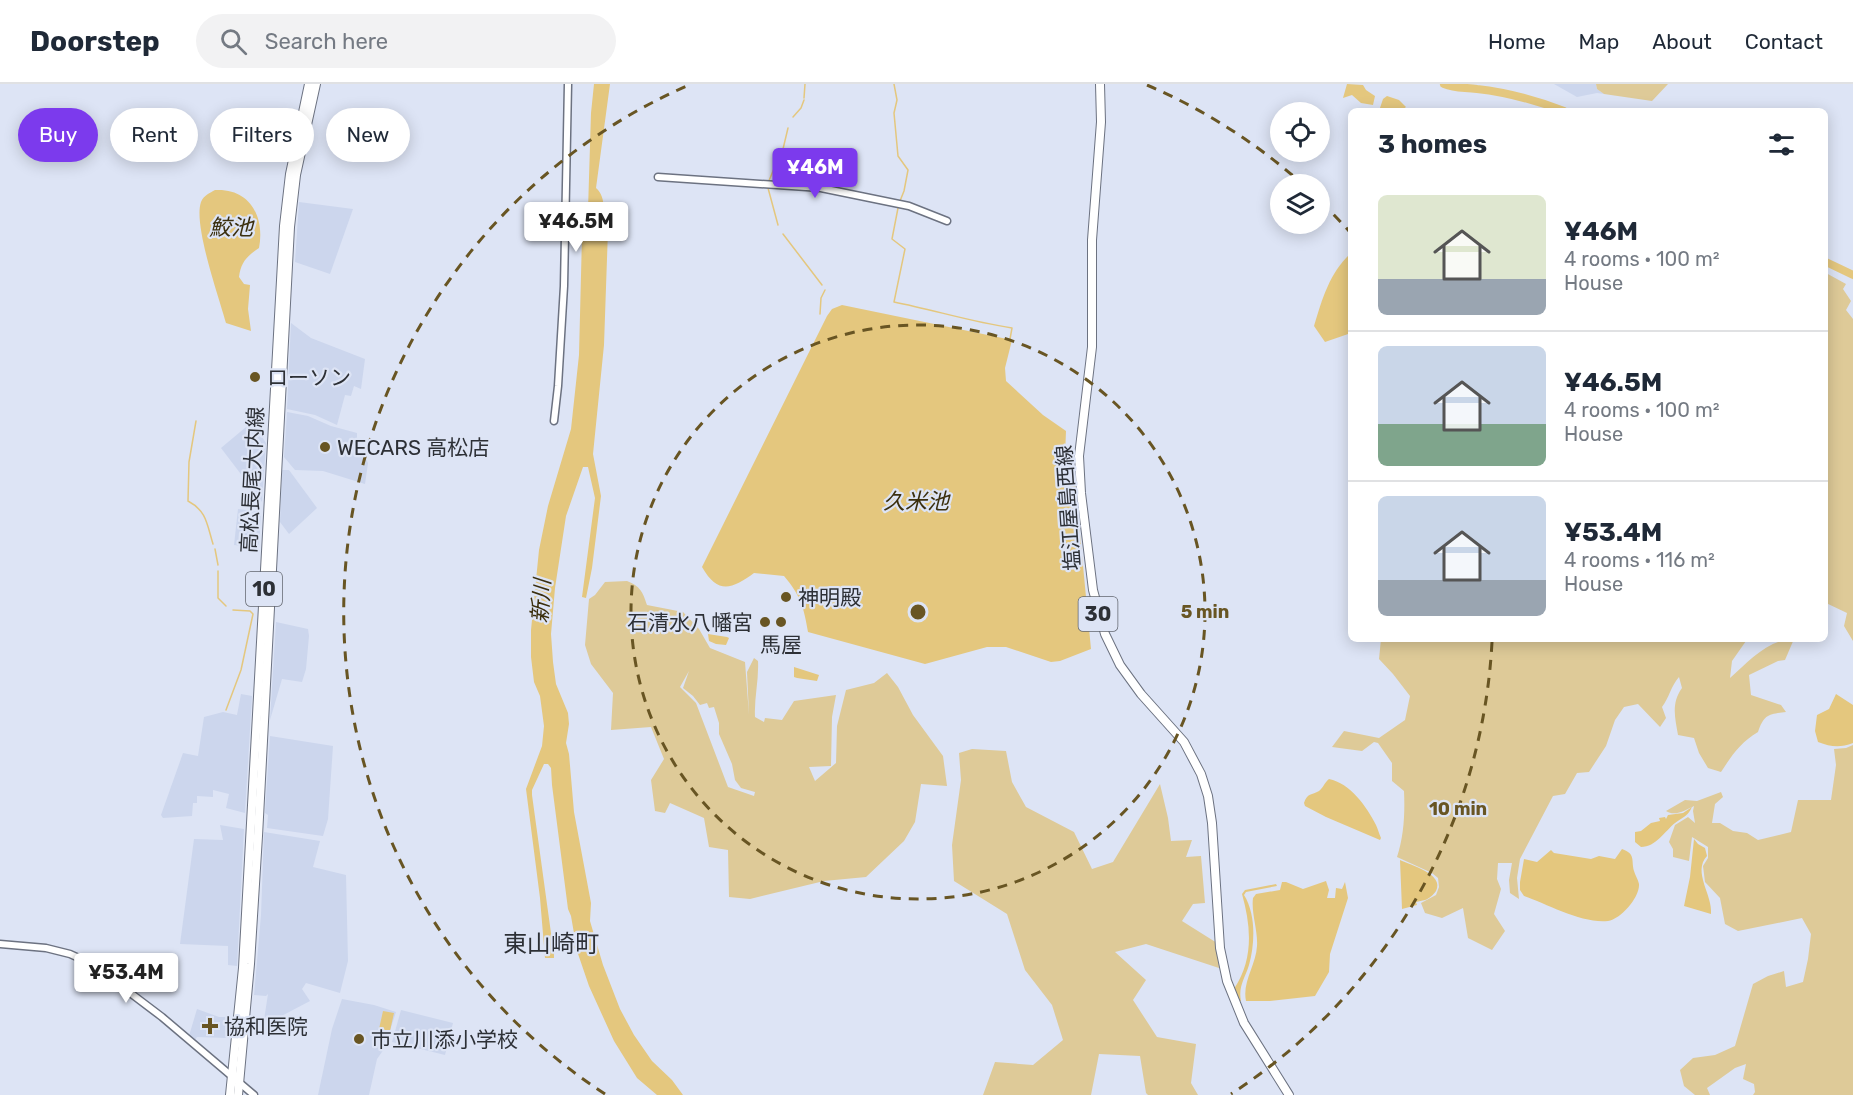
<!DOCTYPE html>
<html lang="en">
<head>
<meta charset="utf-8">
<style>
	:root { --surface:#fff; --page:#f2f2f3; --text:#1f2937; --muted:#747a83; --line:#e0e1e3; --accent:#7c3aed }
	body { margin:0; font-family:Rubik,"Noto Sans JP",sans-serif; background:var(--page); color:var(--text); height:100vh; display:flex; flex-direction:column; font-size:22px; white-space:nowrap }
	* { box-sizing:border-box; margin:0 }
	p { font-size:20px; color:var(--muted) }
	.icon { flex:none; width:33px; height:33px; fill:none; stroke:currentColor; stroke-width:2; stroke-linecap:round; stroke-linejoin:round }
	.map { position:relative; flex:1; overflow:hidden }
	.sheet { position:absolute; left:1348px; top:24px; width:480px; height:534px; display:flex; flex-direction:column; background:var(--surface); border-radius:9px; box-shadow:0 3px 15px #0003 }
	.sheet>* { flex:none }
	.guide { position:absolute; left:18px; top:24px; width:570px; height:54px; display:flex; gap:12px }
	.buttons { position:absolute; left:1270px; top:18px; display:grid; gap:12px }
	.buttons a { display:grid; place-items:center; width:60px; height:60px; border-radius:50%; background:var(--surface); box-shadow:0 3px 15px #0003; font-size:30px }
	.price { position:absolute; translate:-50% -51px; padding:0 14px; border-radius:6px; background:#fff; color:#222; font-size:20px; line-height:39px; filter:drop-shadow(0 2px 3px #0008) }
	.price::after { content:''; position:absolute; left:50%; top:36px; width:18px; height:14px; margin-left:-9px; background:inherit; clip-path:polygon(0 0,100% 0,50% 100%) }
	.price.active { background:var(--accent); color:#fff }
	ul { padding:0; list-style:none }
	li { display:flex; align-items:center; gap:18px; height:150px; padding:0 30px }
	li+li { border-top:2px solid var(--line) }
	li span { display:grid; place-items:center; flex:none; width:168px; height:120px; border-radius:9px; color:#555 }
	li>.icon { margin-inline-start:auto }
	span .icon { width:72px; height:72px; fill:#fffc; stroke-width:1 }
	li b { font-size:26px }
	h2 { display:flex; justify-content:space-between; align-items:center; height:72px; padding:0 30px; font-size:26px }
	.pill { padding:0 21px; border-radius:27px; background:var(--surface); box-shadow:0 3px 15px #0003; font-size:21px; line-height:54px }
	.pill.active { background:var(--accent); color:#fff }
	header { display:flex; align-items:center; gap:36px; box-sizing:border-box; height:84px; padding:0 30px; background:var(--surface); border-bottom:2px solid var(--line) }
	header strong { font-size:28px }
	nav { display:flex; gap:33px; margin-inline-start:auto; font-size:21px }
	.search { width:420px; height:54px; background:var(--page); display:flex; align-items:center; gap:15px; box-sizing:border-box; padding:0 21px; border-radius:33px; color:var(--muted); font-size:22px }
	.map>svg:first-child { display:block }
	.built { fill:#ccd6ed }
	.green { fill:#deca98; fill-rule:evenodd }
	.water { fill:#e4c77e }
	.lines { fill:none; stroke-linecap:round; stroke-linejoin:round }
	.stream { stroke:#e4c77e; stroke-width:1.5 }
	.river { stroke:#e4c77e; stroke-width:8 }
	.minor-casing { stroke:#6c7281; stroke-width:9 }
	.major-casing { stroke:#6c7281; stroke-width:10 }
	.minor { stroke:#fff; stroke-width:6 }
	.major { stroke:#fff; stroke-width:8 }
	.ring { fill:none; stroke:#685523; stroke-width:3; stroke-dasharray:10 8 }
	.poi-dot { fill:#685523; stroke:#dde4f5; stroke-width:2 }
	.labels { text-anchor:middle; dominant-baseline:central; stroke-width:4.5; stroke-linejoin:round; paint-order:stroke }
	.shield { fill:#dde4f5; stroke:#62666f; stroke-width:1.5 }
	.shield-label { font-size:20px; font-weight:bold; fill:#2d3036 }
	.poi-label { font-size:21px; fill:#2d3036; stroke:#dde4f5; text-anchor:start }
	.street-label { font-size:21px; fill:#2d3036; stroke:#dde4f5 }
	.water-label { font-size:22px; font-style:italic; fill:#3b2f0e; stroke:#dde4f5 }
	.quarter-label { font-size:24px; fill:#2d3036; stroke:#dde4f5 }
	.centre { fill:#685523; stroke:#dde4f5; stroke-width:3 }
	.ring-label { font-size:18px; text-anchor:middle; font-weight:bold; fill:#685523; stroke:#dde4f5; stroke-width:4.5; stroke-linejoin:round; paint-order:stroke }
</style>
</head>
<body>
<header>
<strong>Doorstep</strong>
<div class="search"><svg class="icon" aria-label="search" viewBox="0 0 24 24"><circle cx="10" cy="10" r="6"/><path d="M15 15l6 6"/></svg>Search here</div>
<nav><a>Home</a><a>Map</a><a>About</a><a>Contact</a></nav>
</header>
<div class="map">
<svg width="1853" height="1011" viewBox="0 0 1853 1011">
	<rect width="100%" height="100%" fill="#dde4f5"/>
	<!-- built -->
	<g class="built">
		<path d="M1554,0h42l1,5 7,5 -7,-1 -20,4z"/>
		<path d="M299,118l54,7 -23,65 -35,-12z"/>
		<path d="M291,239l20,15 54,21 -4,30 -7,-3 -3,10 -6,-1 -8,30 -22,-10 -28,-6z"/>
		<path d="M287,328l21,4 23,10 26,7v8l11,22 -3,21 -42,-13 -28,-1 -11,-13z"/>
		<path d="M252,338l14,21 -4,59 -41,-54z"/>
		<path d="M282,386h7l28,38 -28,26 -9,-12z"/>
		<path d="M238,425l23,3 -2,36 -25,-3z"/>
		<path d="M276,538l32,7 1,7 -3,33 -4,13 -20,-3 -12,41z"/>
		<path d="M241,610l11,2 -7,117 -19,-5 3,-14 -16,-4v7l-16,-1v7h-4l-1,13 -29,2 -2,-3 22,-62 15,3 6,-39 19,-5 14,3z"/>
		<path d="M270,652l63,10 -5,73 -5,17 -56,-8 1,-13 -3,-2z"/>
		<path d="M220,741l24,4 -7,137 -9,-1v-19l-48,-2 14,-105 29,1z"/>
		<path d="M264,748l56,9 -7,26 33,8 2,86 -8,32 -34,-10 -4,6 8,12 -38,20 -8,-1 4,-26 -2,2 -12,-1 7,-80z"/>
		<path d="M342,915l32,6 22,7 -12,37 -7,10 -8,36h-51l14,-66z"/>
		<path d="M197,925l22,8h9l-1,21 -30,-1 -2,3 -6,-4z"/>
		<path d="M401,926l52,13 -8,32 -53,-13z"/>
	</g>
	<!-- green -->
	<g class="green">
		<path d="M1596,0h72l-16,17 -48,-7 -7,-5z"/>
		<path d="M1826,189l20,11 -3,5 8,12 -5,9 7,9v322l-9,-15 3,-13 -21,-10v-299h1c0,-10 -2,-20 -1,-31z"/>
		<path d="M627,497c13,5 16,11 20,24l36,7 16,17 11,19 35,14 4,53 -2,-43 7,-14 4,3c1,19 -4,37 -3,56l9,5 1,-4 17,2 12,-19 42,-6 -4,22 -1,49 -22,1 6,14 21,-18 1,-37 9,-36 28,-7 13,-10 11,14 15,28 30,41 4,30 -26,-2 -6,38 -11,19 -38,36 -42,4 -74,18 -21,-2 -1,-47 -19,-3 -5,-29 -34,-15 -5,10 -10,-2 -4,-31 13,-21 -13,-32 -40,3 2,-37 -22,-29 -6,-19 4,-46 6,-4 10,-13zM689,587l-6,17 10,8 7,9 7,-2 2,5 5,-1 5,16v11l13,30 3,16 6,8 14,4 -1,4 -26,-9 -32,-84 -16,-16z"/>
		<path d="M1381,555h364l1,2 -14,20 -2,17c18,-16 38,-39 64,-39l-9,21 -7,1 -29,14 2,20 30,10 5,7c-17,2 -22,2 -28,20 -17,10 -26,23 -37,40l-13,-4 -9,-15 -5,-15 -16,-3c-3,-17 -7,-32 4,-47l-3,-11c-8,9 -10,21 -17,30l4,11 -6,9 -22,-23 -14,3 -9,13 -9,26 -17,26 -12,1 -12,21 -12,2 -33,63 -3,19 2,21 -9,-6 -1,-13 3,-17h-14l-1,16 4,10 -7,25 11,17 -13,19 -24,-12 -5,-30 -21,10 -17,-5 -4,-10 15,-8 3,-8 -1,-9 -6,-5 -35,-16c7,-21 8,-44 7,-66l-12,-10v-18l-14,-20 -4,-1 -12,9 -30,-4 12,-16 35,7 26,-18 5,-24 -17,-22 -14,-15z"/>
		<path d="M1853,661v350h-100l2,-3 -1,-8 -11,-5 3,-15 -11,4 -28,20 3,7h-15l-11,-9 -4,-16 13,-12 22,-3 20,-9 18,-62 15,-8 16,-5 2,16 17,-5 5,-23 3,-25 -9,-16 -64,13 -13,-7 -5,-26 -15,-16 -2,-16 5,-8v-11l-16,-10 -3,24 -16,-4v-8l-4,-7 6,-17 13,-8 7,6 -2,-12 1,-5c-8,4 -19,11 -28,5l19,-11 12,1 24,-9 2,5 -8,7 -3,19h8l13,8 14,2 11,7 33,-8 7,-32h33l5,-35 -2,-16 12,-1z"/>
		<path d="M972,665l34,2 6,31 14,25 48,25 18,37 21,-7 47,-78 8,34 3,23 21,-1 -6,17 15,-1 4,47 -12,1 -11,17 35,22 2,25 -73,-24 -31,8 31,28 -13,20 24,37 39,7 -5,39 7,12h-50l-2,-2 -6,-37 -41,-2 -8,41h-108l12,-33 38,3 30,-25 -11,-35 -27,-35 -18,-56 -53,-33 -2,-36 9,-65 -2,-27z"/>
	</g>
	<!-- water -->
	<g class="water">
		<path d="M594,0h16l-14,104c12,10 5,29 12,42l-4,115 -11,109 8,42 -9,72 -6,30 -4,-1 13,-99 -7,-31h-5l-17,49 -11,72 -4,46 2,28 3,22 12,29 1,11 -3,19 3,11 5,58 17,91 -1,18 13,44 17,44 14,26 18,26 20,19 11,15h-26l-20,-17 -23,-37 -25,-55 -13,-38 -9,2v-2l9,-3 -5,-29 -3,-7 -16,-124 -1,-17 -3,-4h-4l-12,26v5l22,160v3h-9l-5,-60 -14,-109 16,-43 2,-20 -4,-30 -6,-14 -3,-25v-27l8,-80 9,-44 23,-77 8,-74 3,-119 4,-1 1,-7 7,-7v-8l-4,4 -2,-7 3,-97z"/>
		<path d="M1347,0l16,1 3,5 9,6 -2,9 -12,-2 -9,-8 -9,3z"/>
		<path d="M1387,12l12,4 7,7 -5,4h-22l4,-12z"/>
		<path d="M215,106c35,-2 50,27 44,58 -12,8 -18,14 -20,29l5,7 6,1 -2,24 3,22 -25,-8c-7,-26 -33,-98 -25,-121 3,-7 9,-9 14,-12z"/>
		<path d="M1351,169v80l-26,9 -11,-16c8,-27 16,-54 37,-73z"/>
		<path d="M842,221l170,35 -7,28 1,13 37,34 23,16 -2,50 11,1 16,167 -31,12 -9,1 -45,-15h-19l-62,17 -117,-32c-4,-25 -8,-37 -24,-56l-30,-3c-22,16 -36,22 -52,-6l125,-251 5,-7z"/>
		<path d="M708,550l19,3 2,1 -3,7 -10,-1 -7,-3z"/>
		<path d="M794,583l25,8 -2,6 -20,-3 -3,-1z"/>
		<path d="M1836,610l17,11v38c-13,5 -22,4 -35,-1l-3,-11 2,-16 12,-6z"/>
		<path d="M1329,695c21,4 38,28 47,46 2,4 3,9 5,13l-1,2 -54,-23 -21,-11 -1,-3c3,-10 8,-8 15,-12 4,-3 6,-9 10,-12z"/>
		<path d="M1692,723c-4,9 -9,10 -17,16 -10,8 -19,24 -34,24l-6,-5v-10l6,-1 10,-8 9,-2 -1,-3 6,-1 1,2 2,-4 15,-2z"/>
		<path d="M1694,755l4,5 7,4 2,8c-15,16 6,39 4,58l-27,-8 6,-29z"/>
		<path d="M1622,765c14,5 9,11 12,22 1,4 4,8 5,13 1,13 -18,35 -31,37 -25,3 -61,-17 -84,-25l-4,-6v-8l4,-23 13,3 14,-12 3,3 37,6 8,-3 16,3z"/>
		<path d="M1400,776c10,5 45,14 36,31 -2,3 -7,8 -11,9 -3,1 -6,1 -9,2l1,3 -15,4z"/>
		<path d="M1326,797l3,9 -2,8h8l1,-10 6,1 3,-7 3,16 -18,56 -1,18 -14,24 -45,5h-24c-4,-19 10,-36 11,-55 1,-16 -6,-33 -4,-48l3,-4 24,-4 2,-8h4l17,7z"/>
		<path d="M1276,800l1,2 -31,6 -2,3c12,19 11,49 5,70 -4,13 -11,22 -8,36h-2l-5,-12c20,-30 17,-63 8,-95l3,-4z"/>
		<path d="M383,927l11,2 -4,18 -11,-2z"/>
	</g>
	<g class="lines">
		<!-- stream -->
		<g class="stream">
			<path d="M894,0l3,16 -3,13 4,43 10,14 -4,21 -4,10"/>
			<path d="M804,14l1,-14"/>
			<path d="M793,33l8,-9 3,-8"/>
			<path d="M783,65l5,-21"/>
			<path d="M768,99l13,-31"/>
			<path d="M768,104l10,37"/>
			<path d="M898,124l-6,31 13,10 -11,53c40,8 78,20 118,26l-2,11"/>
			<path d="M783,150l39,51"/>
			<path d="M820,230l1,-16 4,-8"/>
			<path d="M196,337l-7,41 -1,39c19,10 19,24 25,43"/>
			<path d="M215,465l3,16"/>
			<path d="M218,487v27l8,8"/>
			<path d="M226,626l15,-40 12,-56 -3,-3 -17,-1"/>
		</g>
		<!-- river -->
		<g class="river">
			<path d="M1444,0c12,5 21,3 33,5 27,3 61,12 87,22"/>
			<path d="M1826,178l27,13"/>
		</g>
		<!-- minor casing -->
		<g class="minor-casing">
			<g id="minor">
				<path d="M658,93l163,11 88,18 38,15"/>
				<path d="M554,337l4,-35 6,-100 4,-202"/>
				<path d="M0,860l46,4 24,6 22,10 70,53 92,78"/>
			</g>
		</g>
		<!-- major casing -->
		<g class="major-casing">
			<g id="major">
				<path d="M1100,0l1,38 -9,118v107l-13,109 2,37 12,97 12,44 15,31 21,29 43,48 17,32 7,22 4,27 8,125 7,33 17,42 45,72"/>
				<path d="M230,1011l13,-127 41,-742 6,-52 19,-90"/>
				<path d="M238,1011l12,-131 8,-128 32,-609 6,-52 20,-91"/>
			</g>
		</g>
		<!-- minor -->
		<use href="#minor" class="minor"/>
		<!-- major -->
		<use href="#major" class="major"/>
	</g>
	<!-- distance rings -->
	<g class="ring">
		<circle cx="918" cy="528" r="287"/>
		<path d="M1492 558A575 575 0 0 1 1231 1010M605 1010A575 575 0 0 1 689 1M1147 1A575 575 0 0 1 1299 97M1321 118A575 575 0 0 1 1349 147"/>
	</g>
	<!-- markers -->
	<g class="poi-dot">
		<circle cx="255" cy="293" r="6"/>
		<circle cx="325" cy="363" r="6"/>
		<circle cx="786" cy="513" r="6"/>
		<circle cx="765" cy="538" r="6"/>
		<circle cx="781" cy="538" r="6"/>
		<path d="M207 933h6v6h6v6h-6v6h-6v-6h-6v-6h6z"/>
		<circle cx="359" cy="955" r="6"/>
	</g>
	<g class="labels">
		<!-- shield labels -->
		<g class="shield">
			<rect x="246" y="488" width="36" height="34" rx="4.5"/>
			<rect x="1078.5" y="513" width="39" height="34" rx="4.5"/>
		</g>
		<g class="shield-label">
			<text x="264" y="505">10</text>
			<text x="1098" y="530">30</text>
		</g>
		<!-- poi labels -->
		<g class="poi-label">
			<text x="267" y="293">ローソン</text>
			<text x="337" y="363">WECARS 高松店</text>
			<text x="798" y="513">神明殿</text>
			<text x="753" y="538" text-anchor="end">石清水八幡宮</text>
			<text x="781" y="560" text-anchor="middle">馬屋</text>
			<text x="224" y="942">協和医院</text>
			<text x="371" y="955">市立川添小学校</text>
		</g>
		<!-- street labels -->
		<g class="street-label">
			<text transform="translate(252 396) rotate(-87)">高松長尾大内線</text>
			<text transform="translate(1068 424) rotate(-94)">塩江屋島西線</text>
		</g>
		<!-- water labels -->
		<g class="water-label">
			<text x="231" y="143">鮫池</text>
			<text x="916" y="417">久米池</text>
			<text transform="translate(541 517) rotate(-86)">新川</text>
		</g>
		<!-- quarter labels -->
		<g class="quarter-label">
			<text x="551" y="860">東山崎町</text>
		</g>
	</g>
	<circle cx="918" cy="528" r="9" class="centre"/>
	<g class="ring-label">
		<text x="1205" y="534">5 min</text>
		<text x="1458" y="731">10 min</text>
	</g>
</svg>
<div class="buttons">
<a><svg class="icon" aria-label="locate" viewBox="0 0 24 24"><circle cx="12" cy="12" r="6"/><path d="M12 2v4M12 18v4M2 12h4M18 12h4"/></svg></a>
<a><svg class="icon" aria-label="layers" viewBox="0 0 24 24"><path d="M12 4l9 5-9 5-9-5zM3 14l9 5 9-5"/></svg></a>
</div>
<b class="price active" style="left:815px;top:115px">¥46M</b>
<b class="price" style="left:576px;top:169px">¥46.5M</b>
<b class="price" style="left:126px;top:920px">¥53.4M</b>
<div class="guide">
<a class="pill active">Buy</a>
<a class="pill">Rent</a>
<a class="pill">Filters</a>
<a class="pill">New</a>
</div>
<section class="sheet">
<h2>3 homes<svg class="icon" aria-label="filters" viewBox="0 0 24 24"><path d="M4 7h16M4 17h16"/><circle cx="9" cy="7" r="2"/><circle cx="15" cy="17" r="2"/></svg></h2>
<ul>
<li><span style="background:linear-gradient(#dfe7d0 70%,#9aa5b1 0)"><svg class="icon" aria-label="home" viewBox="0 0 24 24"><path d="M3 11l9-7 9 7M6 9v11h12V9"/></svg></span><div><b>¥46M</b><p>4 rooms · 100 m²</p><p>House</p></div></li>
<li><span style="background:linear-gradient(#c9d6e8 65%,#7fa58c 0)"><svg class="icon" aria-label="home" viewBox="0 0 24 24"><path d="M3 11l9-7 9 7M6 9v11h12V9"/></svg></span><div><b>¥46.5M</b><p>4 rooms · 100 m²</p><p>House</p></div></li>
<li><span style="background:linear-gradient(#c9d6e8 70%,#9aa5b1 0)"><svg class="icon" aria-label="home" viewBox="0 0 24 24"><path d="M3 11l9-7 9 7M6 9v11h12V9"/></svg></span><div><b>¥53.4M</b><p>4 rooms · 116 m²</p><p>House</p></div></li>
</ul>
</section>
</div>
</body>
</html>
